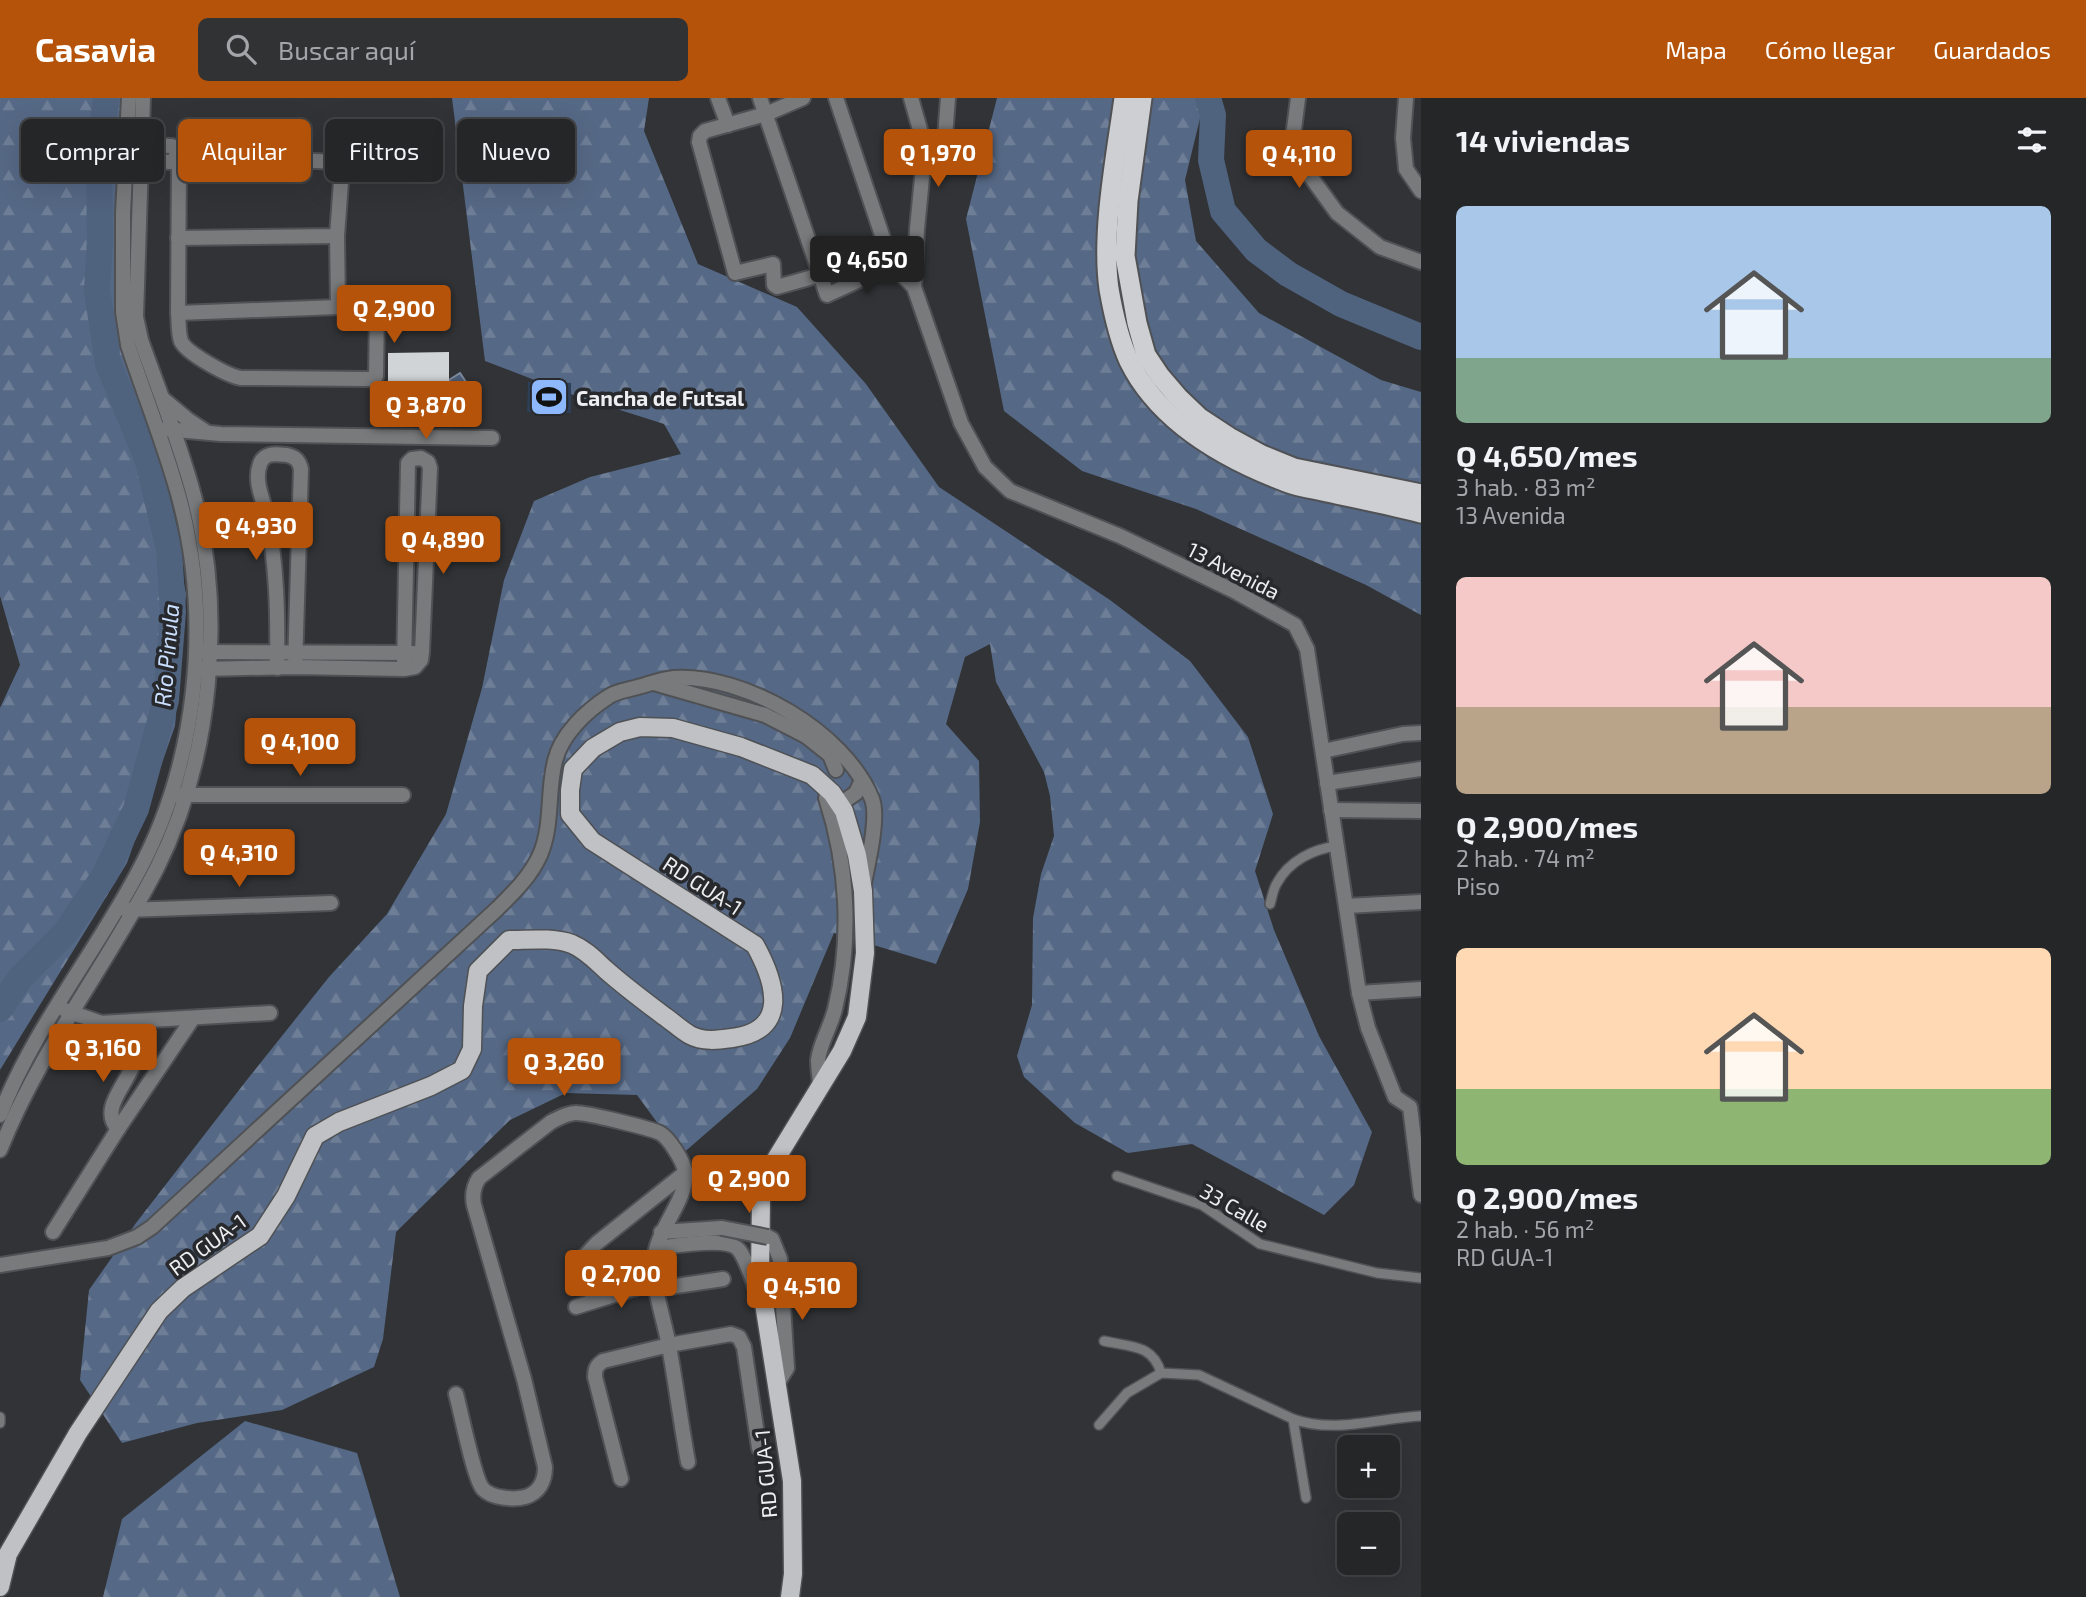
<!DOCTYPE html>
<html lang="es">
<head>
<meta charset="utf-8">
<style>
	:root { --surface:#252628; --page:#313234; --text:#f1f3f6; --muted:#a3a5a8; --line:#424345; --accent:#b45309 }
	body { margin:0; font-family:"Exo 2",sans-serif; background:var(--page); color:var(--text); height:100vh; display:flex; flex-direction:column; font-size:26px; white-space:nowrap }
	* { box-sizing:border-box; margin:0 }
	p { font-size:23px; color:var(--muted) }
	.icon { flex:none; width:38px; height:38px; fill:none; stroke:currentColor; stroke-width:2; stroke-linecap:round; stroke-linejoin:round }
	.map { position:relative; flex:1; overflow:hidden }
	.side { display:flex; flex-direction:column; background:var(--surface); width:665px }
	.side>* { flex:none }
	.hud { position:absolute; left:21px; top:21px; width:665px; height:63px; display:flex; gap:14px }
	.controls { position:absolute; left:1337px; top:1337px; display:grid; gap:14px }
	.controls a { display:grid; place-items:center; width:63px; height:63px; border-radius:10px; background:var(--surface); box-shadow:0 7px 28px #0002,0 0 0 2px var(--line); font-size:35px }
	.price { position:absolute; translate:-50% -60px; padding:0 16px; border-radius:7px; background:var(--accent); color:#fff; font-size:23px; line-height:46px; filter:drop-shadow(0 2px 4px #0008) }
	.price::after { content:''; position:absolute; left:50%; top:42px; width:21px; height:16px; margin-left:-10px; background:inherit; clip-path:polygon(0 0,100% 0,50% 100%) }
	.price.current { background:#222; color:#fff }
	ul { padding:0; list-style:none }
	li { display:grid; align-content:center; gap:14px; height:371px; padding:0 35px }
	li span { display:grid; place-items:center; height:217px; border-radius:10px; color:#555 }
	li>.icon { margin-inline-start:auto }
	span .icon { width:126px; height:126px; fill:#fffc; stroke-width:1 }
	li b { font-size:30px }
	h2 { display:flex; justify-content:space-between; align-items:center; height:84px; padding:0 35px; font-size:30px }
	.tag { padding:0 24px; border-radius:10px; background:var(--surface); box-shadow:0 7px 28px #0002,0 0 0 2px var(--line); font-size:24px; line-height:63px }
	.tag.current { background:var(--accent); color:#fff }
	header { display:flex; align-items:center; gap:42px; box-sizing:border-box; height:98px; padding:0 35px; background:var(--accent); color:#fff }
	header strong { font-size:33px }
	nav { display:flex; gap:38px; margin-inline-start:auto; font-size:24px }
	.search { width:490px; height:63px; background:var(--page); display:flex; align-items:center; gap:18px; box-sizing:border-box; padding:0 24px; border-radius:10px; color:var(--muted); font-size:26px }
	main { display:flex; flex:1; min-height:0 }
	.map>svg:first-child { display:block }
	.forest { fill:url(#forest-firs) }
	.pitch { fill:#2e3f58 }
	.water { fill:url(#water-waves); stroke:#7e8ca0; stroke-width:2 }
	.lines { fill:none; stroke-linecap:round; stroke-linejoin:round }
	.river { stroke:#4f627e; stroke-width:26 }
	.building { fill:#d1d4d7 }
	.service-casing { stroke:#4f5154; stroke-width:12 }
	.minor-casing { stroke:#4f5154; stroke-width:18 }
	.primary-casing { stroke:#4f5154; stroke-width:21 }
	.trunk-casing { stroke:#4f5154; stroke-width:23 }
	.service { stroke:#797a7c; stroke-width:9 }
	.minor { stroke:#797a7c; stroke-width:14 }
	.primary { stroke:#bfc1c4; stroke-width:18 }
	.trunk { stroke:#cdcfd2; stroke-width:19 }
	.minor-bridge-casing { stroke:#4f5154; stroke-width:18; stroke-linecap:butt }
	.minor-bridge { stroke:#797a7c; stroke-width:14 }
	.labels { text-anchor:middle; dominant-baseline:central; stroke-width:7; stroke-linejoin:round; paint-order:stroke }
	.poi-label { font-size:21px; font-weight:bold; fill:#edeef0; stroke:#27292c; text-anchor:start }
	.street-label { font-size:21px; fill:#edeef0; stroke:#27292c }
	.water-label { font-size:23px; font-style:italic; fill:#cadffe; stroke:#27292c }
</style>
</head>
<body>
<header>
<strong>Casavia</strong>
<div class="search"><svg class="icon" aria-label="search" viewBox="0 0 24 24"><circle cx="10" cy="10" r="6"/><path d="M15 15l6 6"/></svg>Buscar aquí</div>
<nav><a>Mapa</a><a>Cómo llegar</a><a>Guardados</a></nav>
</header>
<main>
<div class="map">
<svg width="1421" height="1499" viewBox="0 0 1421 1499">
	<defs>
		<pattern id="forest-firs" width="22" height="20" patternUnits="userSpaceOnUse" patternTransform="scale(1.75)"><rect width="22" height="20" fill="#556885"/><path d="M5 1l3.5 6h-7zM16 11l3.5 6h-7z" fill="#6e7e97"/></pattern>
		<pattern id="water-waves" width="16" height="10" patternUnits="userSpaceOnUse" patternTransform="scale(1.75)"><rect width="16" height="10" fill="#4f627e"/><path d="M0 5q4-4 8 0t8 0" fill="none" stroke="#697991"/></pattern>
	</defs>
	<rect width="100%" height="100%" fill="#313336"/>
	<!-- forest -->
	<g class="forest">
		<path d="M0,0h126l-3,33 9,242 29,92 25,129 -11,132 -48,137 -127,207v-362l20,-43 -20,-69z"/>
		<path d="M452,0h197l-5,33 54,133 99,43 69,77 73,103 171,113 80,61 58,76 25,77 -18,57 19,59 45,106 53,96 -18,53 -30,30 -132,-71 -64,9 -53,-30 -51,-46 -7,-21 15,-51 1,-87 8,-44 13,-38 -4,-40 -6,-24 -48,-90 -6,-38 -25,13 -19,67 33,37 1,61 -12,67 -32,75 -102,-31 -44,105 -33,51 -76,66 -44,-60 -71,-2 -56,27 -114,112 -13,107 -9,28 -92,43 -85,13 -75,20 -42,-63 9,-90 47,-67 110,-142 83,-104 58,-63 59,-100 36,-126 22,-108 30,-79 56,-24 91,-23 -17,-30 -88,-28 -91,-35z"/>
		<path d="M997,0h208l-20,82 11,61 63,72 122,67 40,12v223l-55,-30 -170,-76 -114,-38 -78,-60 -38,-192z"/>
		<path d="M245,1323l112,32 43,144h-297l19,-78z"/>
	</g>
	<!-- pitch -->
	<path class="pitch" d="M528,284l43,1v30l-44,-1z"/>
	<!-- water -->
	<path class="water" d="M460,275l8,12 -2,14 -11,1 -6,-20z"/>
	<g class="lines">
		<!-- river -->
		<g class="river">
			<path d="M1208,0l5,17 -2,45 12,51 33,39 32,24 53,30 80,33"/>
			<path d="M0,911l20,-31 45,-45 39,-57 32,-67 30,-109 7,-88 -4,-63 -21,-88 -40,-98 -11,-72 3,-52 -1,-78 7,-63"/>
		</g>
	</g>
	<!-- building -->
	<path class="building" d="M449,254v46l-61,1v-46z"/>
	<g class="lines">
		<!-- service casing -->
		<g class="service-casing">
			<g id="service">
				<path d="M1270,806c2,-6 3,-15 7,-21 12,-22 36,-34 60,-37"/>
				<path d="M1117,1078l85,29 58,39 117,29 44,5"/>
				<path d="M1104,1243c26,6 49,3 57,32"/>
				<path d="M0,1319v6"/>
				<path d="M1099,1327l28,-32 34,-20 38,2 94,44"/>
				<path d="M1306,1400l-13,-79c41,15 86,-1 128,-3"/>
			</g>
		</g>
		<!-- minor casing -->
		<g class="minor-casing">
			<g id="minor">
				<path d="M718,0l10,27"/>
				<path d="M760,0l67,197 65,-30"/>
				<path d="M803,0l-37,16 -61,17 -5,5 -1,6 36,131 38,-9 1,21 3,2 43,-12"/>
				<path d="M836,0l56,167 22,22 47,136 24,44 25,24 110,45 114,55 61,34 12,24 52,344 9,35 27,69 15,10 11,88"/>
				<path d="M911,0l14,49 -8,82 -3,58"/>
				<path d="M1298,0l-6,47 8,17 37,51 43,34 41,15"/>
				<path d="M1406,0l-3,40 3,31 15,22"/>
				<path d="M135,52l6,-5 31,1 7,9 -1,158c1,9 0,19 3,28 5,12 47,35 60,37l129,1 6,-3 1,-63 -2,-4 -37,-2 -160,6"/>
				<path d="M944,53l4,-53"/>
				<path d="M140,63l31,1 8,-7 160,7 3,6 -5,68 -159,2"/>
				<path d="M337,138l1,71"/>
				<path d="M163,301l24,20 18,12"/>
				<path d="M165,331l56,5 271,4"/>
				<path d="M203,554l211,1"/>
				<path d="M277,570c1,-52 0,-106 -11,-156 -4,-15 -12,-32 -6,-48 4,-12 17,-10 27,-9 9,2 12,6 14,14l-6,198"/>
				<path d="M202,571l93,-2 109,2 11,-2 6,-7 1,-8 8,-184 -2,-6 -7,-4 -9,1 -4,4 -4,206"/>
				<path d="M654,585l111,32 41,21 24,19 6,15"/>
				<path d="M1323,653l80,-17 18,-1"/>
				<path d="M1327,685l94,-14"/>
				<path d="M177,697h226"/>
				<path d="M840,706l16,-11 6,-13"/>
				<path d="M1331,712l90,1"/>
				<path d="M1346,808l75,-4"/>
				<path d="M126,812l205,-7"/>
				<path d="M1359,895l62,-4"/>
				<path d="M65,912c18,8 51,14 65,30 23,27 -38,62 -12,89"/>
				<path d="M100,925l170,-10"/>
				<path d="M820,989c0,-9 -2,-18 -2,-27 2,-17 13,-34 17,-51 17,-69 13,-144 -9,-211"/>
				<path d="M0,1017c33,-85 93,-159 136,-239 61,-111 76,-253 44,-375 -14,-53 -35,-104 -52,-156l-5,-33v-99l6,-115"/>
				<path d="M0,1052c40,-101 108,-186 157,-282 55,-110 68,-254 37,-372 -14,-53 -35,-105 -53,-156l-5,-23 7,-219"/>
				<path d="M53,1134l65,-103 75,-111"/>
				<path d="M661,1134l61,-4"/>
				<path d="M768,1139l4,2 8,20 7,109 -10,16"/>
				<path d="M657,1150c17,-2 71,-12 82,2 9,12 14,33 20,47"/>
				<path d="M0,1167l108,-17 29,-11 15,-10 345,-318c17,-17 33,-32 43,-54 13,-30 7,-63 15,-94 6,-26 31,-50 53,-64 8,-6 20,-7 30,-10 11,-3 24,-8 36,-9 71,-4 171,54 198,121 7,18 -4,64 -8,84"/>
				<path d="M656,1191l67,-10"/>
				<path d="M594,1202l-13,-33 1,-8 15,-16 89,-71"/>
				<path d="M576,1209l79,-25"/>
				<path d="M456,1296c5,18 18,85 27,95 8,9 31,11 42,8 14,-4 20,-16 20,-30l-21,-88 -50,-174c-2,-10 -1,-18 5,-27l72,-56c8,-4 16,-9 25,-9 12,0 73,15 84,20 9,5 24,29 25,39 3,29 -30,58 -31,90 -1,29 10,56 15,84 7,39 12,78 19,116"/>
				<path d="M621,1381l-26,-102c0,-8 1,-11 8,-16l66,-16 62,-11 8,3 5,10 15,101"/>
			</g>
		</g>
		<!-- primary casing -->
		<g class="primary-casing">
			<path id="primary" d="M0,1489l8,-33 70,-121 81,-122 24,-23 77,-52 26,-40 29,-60 24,-14 92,-36 31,-16 10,-21 1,-43 5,-35 31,-31c19,0 44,-3 63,4 14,6 23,16 34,26 18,16 38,31 58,46 9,6 17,14 26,19 13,7 28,5 42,3 58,-7 44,-55 23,-93l-163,-104 -22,-27v-24l3,-21 20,-21 27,-16 20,-5 33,1 68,19 71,28 20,18 12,18 13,44 6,36 2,62 -8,64 -15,34 -74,121 -7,27 -1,79 32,203 1,93 -3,23"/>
		</g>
		<!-- trunk casing -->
		<g class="trunk-casing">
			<g id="trunk">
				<path d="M1124,0c-8,58 -23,134 -15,191 4,23 10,50 20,72 30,61 96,98 157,121 13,5 28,7 41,10 32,7 63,13 94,21"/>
				<path d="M1142,0l-14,103 -3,55 12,67 9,32 14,21 18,21 22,21 29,19 33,18 32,13 127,26"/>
			</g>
		</g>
		<!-- service -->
		<use href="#service" class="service"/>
		<!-- minor -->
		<use href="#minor" class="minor"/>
		<!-- primary -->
		<use href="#primary" class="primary"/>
		<!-- trunk -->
		<use href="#trunk" class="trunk"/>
		<!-- minor-bridge casing -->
		<g class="minor-bridge-casing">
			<path id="minor-bridge" d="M722,1130l46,9"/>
		</g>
		<!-- minor-bridge -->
		<use href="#minor-bridge" class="minor-bridge"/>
	</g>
	<!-- icons -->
	<defs>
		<g id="stadium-square" transform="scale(2.0125)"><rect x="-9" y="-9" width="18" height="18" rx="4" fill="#8db9fc" stroke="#27292c"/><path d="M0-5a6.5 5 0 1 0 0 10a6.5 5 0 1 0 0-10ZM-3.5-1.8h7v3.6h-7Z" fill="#111"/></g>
	</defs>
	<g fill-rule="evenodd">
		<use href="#stadium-square" x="549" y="299"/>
	</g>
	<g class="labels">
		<!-- poi labels -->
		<g class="poi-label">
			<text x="576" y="299">Cancha de Futsal</text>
		</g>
		<!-- street labels -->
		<g class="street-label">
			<text transform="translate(1234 472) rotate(27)">13 Avenida</text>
			<text transform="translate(703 787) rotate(33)">RD GUA-1</text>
			<text transform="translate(1235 1109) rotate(30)">33 Calle</text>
			<text transform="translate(207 1146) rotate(-36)">RD GUA-1</text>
			<text transform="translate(765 1376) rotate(-95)">RD GUA-1</text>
		</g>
		<!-- water labels -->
		<g class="water-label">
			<text transform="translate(166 557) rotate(-85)">Río Pinula</text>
		</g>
	</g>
</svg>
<div class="controls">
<a>+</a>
<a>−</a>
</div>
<b class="price" style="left:938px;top:91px">Q 1,970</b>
<b class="price" style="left:1299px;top:92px">Q 4,110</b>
<b class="price current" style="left:867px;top:198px">Q 4,650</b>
<b class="price" style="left:394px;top:247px">Q 2,900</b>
<b class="price" style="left:426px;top:343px">Q 3,870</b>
<b class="price" style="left:256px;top:464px">Q 4,930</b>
<b class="price" style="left:443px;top:478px">Q 4,890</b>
<b class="price" style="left:300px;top:680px">Q 4,100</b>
<b class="price" style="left:239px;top:791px">Q 4,310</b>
<b class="price" style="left:103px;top:986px">Q 3,160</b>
<b class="price" style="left:564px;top:1000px">Q 3,260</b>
<b class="price" style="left:749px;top:1117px">Q 2,900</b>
<b class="price" style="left:621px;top:1212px">Q 2,700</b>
<b class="price" style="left:802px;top:1224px">Q 4,510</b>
<div class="hud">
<a class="tag">Comprar</a>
<a class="tag current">Alquilar</a>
<a class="tag">Filtros</a>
<a class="tag">Nuevo</a>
</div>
</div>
<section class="side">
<h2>14 viviendas<svg class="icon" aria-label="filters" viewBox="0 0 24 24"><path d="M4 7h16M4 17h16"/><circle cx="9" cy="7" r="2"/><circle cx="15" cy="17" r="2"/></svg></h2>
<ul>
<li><span style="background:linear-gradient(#a9c7e8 70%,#7fa58c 0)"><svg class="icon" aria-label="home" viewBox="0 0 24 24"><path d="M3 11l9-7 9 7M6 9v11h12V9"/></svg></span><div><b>Q 4,650/mes</b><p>3 hab. · 83 m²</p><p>13 Avenida</p></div></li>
<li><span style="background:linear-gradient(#f6c9c9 60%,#b9a48a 0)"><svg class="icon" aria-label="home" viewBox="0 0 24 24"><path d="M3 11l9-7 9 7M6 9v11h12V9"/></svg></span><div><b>Q 2,900/mes</b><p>2 hab. · 74 m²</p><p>Piso</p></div></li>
<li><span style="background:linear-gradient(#ffd9b3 65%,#8fb573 0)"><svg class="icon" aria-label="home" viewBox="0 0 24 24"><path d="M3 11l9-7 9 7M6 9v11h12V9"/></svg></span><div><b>Q 2,900/mes</b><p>2 hab. · 56 m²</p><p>RD GUA-1</p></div></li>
</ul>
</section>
</main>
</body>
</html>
